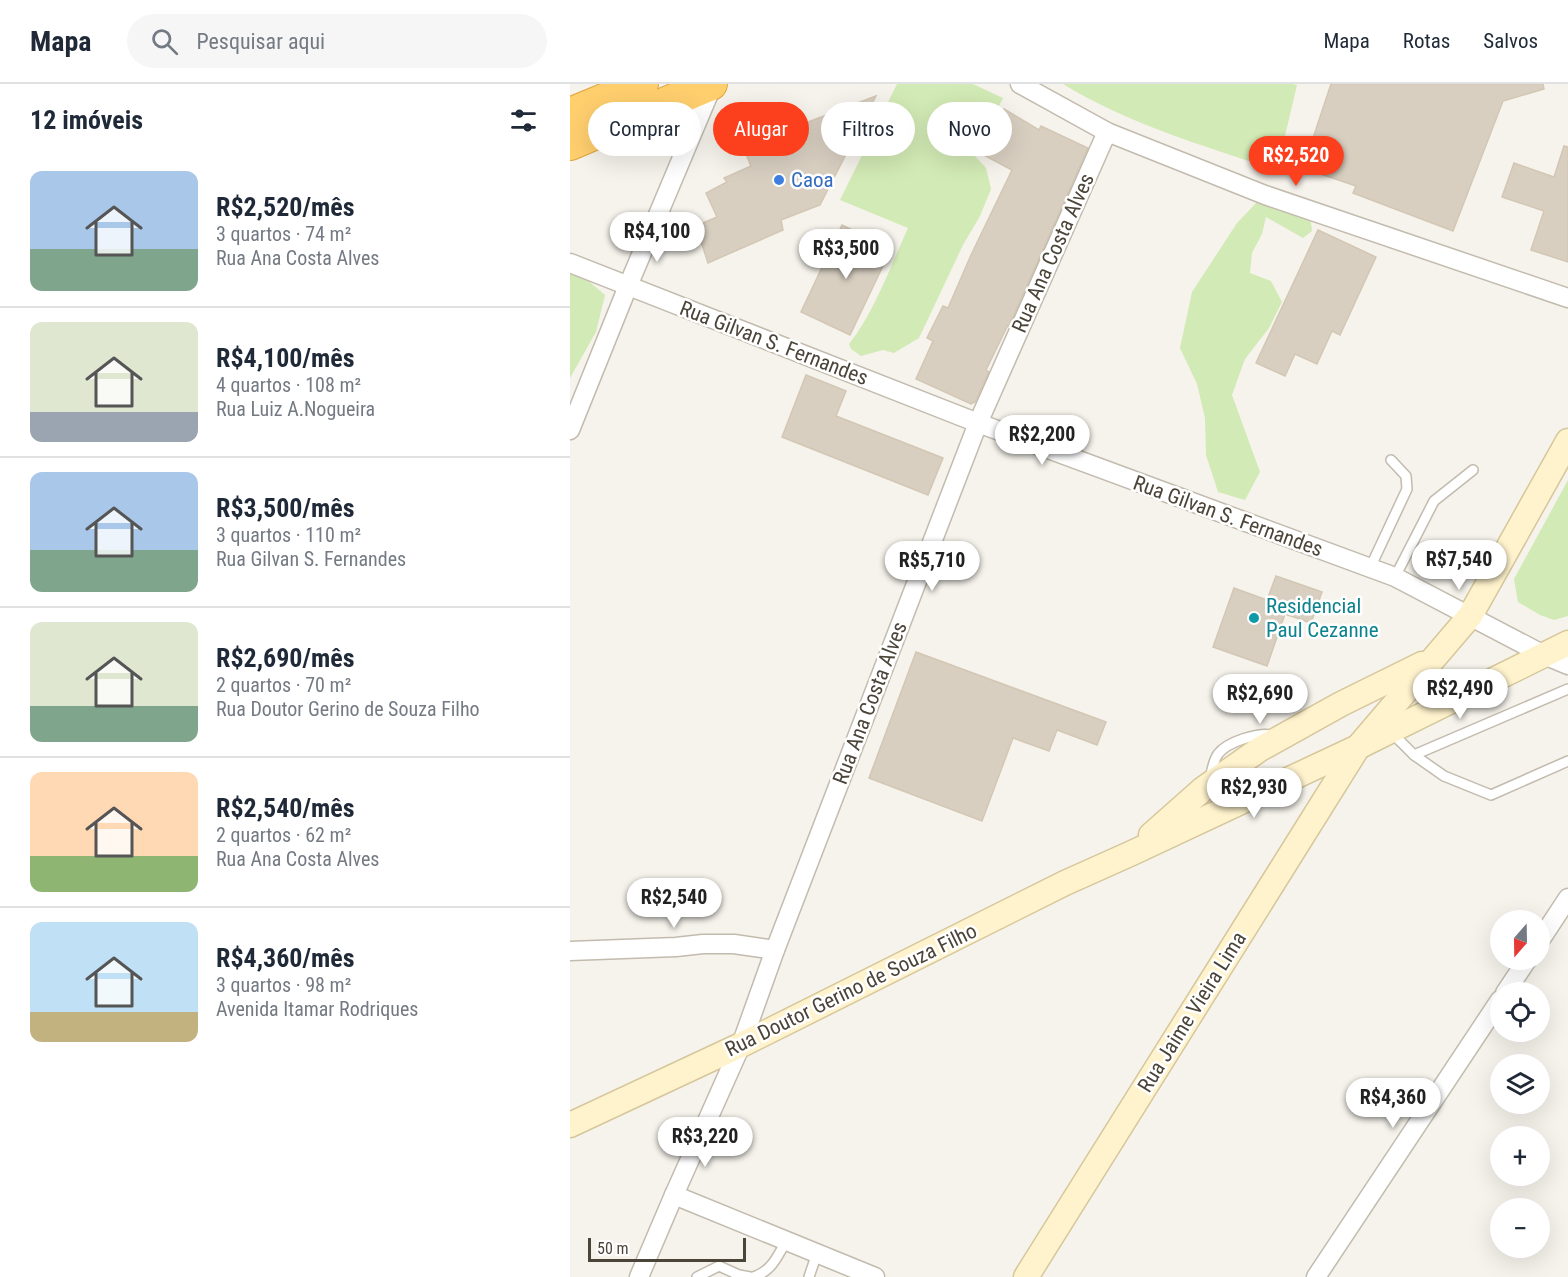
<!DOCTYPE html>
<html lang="pt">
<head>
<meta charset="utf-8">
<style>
	:root { --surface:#fff; --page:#f6f6f7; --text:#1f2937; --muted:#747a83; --line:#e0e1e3; --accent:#fc3f1d }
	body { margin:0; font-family:"Roboto Condensed",sans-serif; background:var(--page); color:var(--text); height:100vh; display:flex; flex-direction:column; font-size:22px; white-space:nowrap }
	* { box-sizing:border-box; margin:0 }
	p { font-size:20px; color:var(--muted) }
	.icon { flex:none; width:33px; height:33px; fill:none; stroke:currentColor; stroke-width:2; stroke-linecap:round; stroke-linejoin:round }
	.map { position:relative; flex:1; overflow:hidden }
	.panel { display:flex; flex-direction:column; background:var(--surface); width:570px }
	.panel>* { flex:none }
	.top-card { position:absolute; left:18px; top:18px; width:570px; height:54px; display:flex; gap:12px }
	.needle { width:39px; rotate:200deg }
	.fabs { position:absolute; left:920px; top:826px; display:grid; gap:12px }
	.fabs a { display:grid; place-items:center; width:60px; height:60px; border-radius:50%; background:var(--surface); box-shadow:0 6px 24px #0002; font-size:30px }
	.scale { position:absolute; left:18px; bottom:15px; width:158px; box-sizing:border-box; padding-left:6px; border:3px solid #4b4439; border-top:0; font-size:16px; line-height:21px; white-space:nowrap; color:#4b4439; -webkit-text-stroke:4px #fff; paint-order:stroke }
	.price { position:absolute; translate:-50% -51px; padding:0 14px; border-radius:21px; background:#fff; color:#222; font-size:20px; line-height:39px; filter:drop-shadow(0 2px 3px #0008) }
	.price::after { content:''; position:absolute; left:50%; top:36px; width:18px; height:14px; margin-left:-9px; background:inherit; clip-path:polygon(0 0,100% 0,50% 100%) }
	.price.selected { background:var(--accent); color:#fff }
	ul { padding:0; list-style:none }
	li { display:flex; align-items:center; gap:18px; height:150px; padding:0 30px }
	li+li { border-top:2px solid var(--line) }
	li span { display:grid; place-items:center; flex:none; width:168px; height:120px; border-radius:12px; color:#555 }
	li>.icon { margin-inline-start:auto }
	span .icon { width:72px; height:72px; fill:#fffc; stroke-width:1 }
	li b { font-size:26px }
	h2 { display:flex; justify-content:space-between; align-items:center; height:72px; padding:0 30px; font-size:26px }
	.tag { padding:0 21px; border-radius:27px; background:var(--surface); box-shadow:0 6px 24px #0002; font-size:21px; line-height:54px }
	.tag.selected { background:var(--accent); color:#fff }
	header { display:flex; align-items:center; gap:36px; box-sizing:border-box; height:84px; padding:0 30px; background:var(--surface); border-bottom:2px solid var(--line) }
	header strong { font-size:28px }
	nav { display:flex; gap:33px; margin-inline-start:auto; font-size:21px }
	.search { width:420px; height:54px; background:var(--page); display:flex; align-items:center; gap:15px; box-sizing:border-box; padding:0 21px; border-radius:33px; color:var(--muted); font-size:22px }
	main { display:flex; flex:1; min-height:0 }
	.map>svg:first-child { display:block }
	.green { fill:#d2eab5 }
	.building { fill:#d8cfc1; stroke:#d3c7b4; stroke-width:1.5 }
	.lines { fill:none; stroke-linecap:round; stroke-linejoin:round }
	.lane-casing { stroke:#c2bbae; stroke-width:12 }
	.street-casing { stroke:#c2bbae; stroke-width:21 }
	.secondary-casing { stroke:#d6c79b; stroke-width:27 }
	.highway-casing { stroke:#e0a43c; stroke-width:34 }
	.lane { stroke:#fff; stroke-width:9 }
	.street { stroke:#fff; stroke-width:18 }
	.secondary { stroke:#fff3cd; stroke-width:24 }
	.highway { stroke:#ffcf6e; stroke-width:32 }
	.shop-dot { fill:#3f7fe0; stroke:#fff; stroke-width:2 }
	.culture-dot { fill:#0f9aa8; stroke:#fff; stroke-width:2 }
	.labels { text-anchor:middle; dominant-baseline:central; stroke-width:5; stroke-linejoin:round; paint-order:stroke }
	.shop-label { font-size:21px; fill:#366cbe; stroke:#fff; text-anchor:start }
	.street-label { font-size:21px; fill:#4b4439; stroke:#fff }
	.culture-label { font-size:21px; fill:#0d838f; stroke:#fff; text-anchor:start }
</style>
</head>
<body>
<header>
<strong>Mapa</strong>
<div class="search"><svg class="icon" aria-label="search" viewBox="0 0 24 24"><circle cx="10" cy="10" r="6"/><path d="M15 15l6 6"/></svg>Pesquisar aqui</div>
<nav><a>Mapa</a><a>Rotas</a><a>Salvos</a></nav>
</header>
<main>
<section class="panel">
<h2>12 imóveis<svg class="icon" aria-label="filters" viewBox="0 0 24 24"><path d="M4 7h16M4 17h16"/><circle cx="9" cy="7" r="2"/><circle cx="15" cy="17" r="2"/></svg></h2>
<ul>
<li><span style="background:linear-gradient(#a9c7e8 65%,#7fa58c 0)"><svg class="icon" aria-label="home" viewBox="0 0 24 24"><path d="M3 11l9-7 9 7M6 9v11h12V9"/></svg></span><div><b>R$2,520/mês</b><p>3 quartos · 74 m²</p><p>Rua Ana Costa Alves</p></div></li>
<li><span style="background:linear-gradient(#dfe7d0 75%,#9aa5b1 0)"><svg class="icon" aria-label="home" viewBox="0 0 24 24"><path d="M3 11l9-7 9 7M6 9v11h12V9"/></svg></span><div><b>R$4,100/mês</b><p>4 quartos · 108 m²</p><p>Rua Luiz A.Nogueira</p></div></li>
<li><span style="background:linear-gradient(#a9c7e8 65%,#7fa58c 0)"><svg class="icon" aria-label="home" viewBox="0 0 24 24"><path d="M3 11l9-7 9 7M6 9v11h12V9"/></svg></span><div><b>R$3,500/mês</b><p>3 quartos · 110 m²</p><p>Rua Gilvan S. Fernandes</p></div></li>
<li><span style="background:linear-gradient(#dfe7d0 70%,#7fa58c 0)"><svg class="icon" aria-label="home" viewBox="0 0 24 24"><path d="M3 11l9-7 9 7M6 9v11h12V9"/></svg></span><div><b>R$2,690/mês</b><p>2 quartos · 70 m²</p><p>Rua Doutor Gerino de Souza Filho</p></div></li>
<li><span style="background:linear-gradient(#ffd9b3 70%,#8fb573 0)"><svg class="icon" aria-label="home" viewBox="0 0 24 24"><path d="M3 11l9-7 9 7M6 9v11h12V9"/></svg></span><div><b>R$2,540/mês</b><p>2 quartos · 62 m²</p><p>Rua Ana Costa Alves</p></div></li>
<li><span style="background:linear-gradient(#bfe0f5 75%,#c2b280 0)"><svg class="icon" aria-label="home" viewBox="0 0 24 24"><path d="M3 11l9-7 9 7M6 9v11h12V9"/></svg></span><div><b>R$4,360/mês</b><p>3 quartos · 98 m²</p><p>Avenida Itamar Rodriques</p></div></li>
</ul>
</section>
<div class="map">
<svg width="998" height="1193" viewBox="0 0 998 1193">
	<rect width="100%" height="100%" fill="#f6f3ec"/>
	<!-- green -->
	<g class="green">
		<path d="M327,0h76l30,14 -29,57 12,13 5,21 -11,27 -17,29 -44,93 -25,15 -11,-3 -22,6 -10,-7 -2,-5c25,-31 42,-79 59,-116l-68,-28z"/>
		<path d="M493,0h229l5,1 -20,85c-74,-24 -148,-46 -214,-86z"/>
		<path d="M687,118l23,5 31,15 1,9 -9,7 -37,-21 -4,17 -10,19 -2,20 21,8 11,21 -13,26 -24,31 -13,36 28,77 -15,28 -27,-8 -12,-37 -1,-37 -8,-34 -17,-36 12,-56 45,-69z"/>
		<path d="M0,189l16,6 19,16 -9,37 -26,46z"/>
		<path d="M998,396v136l-14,4 -14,-5 -22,-13 -4,-23z"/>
	</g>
	<!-- building -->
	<g class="building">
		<path d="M761,0h212l1,5 -41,12 -50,130 -100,-38 3,-7 -53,-18z"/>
		<path d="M306,12l-56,109 -39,15 2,10 -75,33 -12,-37 21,-9 -11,-24 21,-11 -3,-4 27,-12 -8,-19z"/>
		<path d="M434,25l35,21 2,-4 47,22 -79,178 -1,-1 -22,45 3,2 -14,30 -4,2 -55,-25 17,-38 -6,-3 16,-32 5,2 23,-53 41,-85 -34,-18z"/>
		<path d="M994,62l4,1v115l-37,-12 13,-39 -42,-14 12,-34 40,14z"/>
		<path d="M272,141l49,24 -41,86 -49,-23z"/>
		<path d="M748,146l58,27 -36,78 -8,-4 -15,33 -22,-10 -10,22 -29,-13z"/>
		<path d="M236,291l40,16 -10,25 107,42 -15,37 -146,-58z"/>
		<path d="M706,492l46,16 -11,31 -26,-9 -18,52 -54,-19 21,-59 33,12z"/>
		<path d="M346,568l190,70 -9,23 -40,-15 -8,21 -36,-13 -31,83 -113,-43z"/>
	</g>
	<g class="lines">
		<!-- lane casing -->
		<g class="lane-casing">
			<g id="lane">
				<path d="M800,484l37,-79 -1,-13 -15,-16"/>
				<path d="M825,493l39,-76 39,-31"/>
				<path d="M822,649l22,22 30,21 47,19 77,-34"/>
				<path d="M844,671l154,-66"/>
				<path d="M640,694c2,-7 3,-17 8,-24 9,-12 40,-22 54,-19"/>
				<path d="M127,1193l22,-11 20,9 11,2"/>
				<path d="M183,1193c18,-5 25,-21 33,-36"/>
				<path d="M239,1193l8,-24"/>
			</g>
		</g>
		<!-- street casing -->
		<g class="street-casing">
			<g id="street">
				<path d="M450,0l87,48 158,63 303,103"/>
				<path d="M0,179l408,160 417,154 149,78 24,10"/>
				<path d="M0,346l58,-144 85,-202"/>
				<path d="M969,858l29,-44"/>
				<path d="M0,867l106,-4 27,-3h31l41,6"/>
				<path d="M935,909l22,-33"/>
				<path d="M104,1111l201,82"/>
				<path d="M69,1193l35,-82 67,-150 34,-95 203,-527 129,-291"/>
				<path d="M746,1193l184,-277"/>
			</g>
		</g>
		<!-- secondary casing -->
		<g class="secondary-casing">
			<g id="secondary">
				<path d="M581,751l52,-46 57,-40 81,-45 81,-40"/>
				<path d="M0,1041l171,-80 324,-162 67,-30 226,-106 210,-104"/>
				<path d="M456,1193l332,-530 112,-131 98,-175"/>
			</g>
		</g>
		<!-- highway casing -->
		<g class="highway-casing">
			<g id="highway">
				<path d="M0,30l72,-30"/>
				<path d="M0,60l141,-60"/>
			</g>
		</g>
		<!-- lane -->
		<use href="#lane" class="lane"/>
		<!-- street -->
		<use href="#street" class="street"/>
		<!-- secondary -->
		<use href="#secondary" class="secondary"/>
		<!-- highway -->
		<use href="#highway" class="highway"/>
	</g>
	<!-- markers -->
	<circle class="shop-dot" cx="209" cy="96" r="6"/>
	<circle class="culture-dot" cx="684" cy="534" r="6"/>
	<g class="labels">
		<!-- shop labels -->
		<g class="shop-label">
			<text x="221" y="96">Caoa</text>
		</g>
		<!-- street labels -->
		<g class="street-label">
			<text transform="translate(483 169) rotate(-66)">Rua Ana Costa Alves</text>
			<text transform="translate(204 259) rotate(21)">Rua Gilvan S. Fernandes</text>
			<text transform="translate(658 432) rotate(20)">Rua Gilvan S. Fernandes</text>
			<text transform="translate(300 619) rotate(-69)">Rua Ana Costa Alves</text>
			<text transform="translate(281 906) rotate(-26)">Rua Doutor Gerino de Souza Filho</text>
			<text transform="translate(622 928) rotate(-58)">Rua Jaime Vieira Lima</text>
		</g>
		<!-- culture labels -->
		<g class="culture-label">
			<text x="696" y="522">Residencial<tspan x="696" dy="24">Paul Cezanne</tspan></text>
		</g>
	</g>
</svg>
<div class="fabs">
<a><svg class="needle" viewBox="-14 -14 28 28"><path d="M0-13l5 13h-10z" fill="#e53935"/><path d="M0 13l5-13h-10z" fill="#747a83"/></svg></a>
<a><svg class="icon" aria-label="locate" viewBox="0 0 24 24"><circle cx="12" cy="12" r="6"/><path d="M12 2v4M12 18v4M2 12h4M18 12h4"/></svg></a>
<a><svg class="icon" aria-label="layers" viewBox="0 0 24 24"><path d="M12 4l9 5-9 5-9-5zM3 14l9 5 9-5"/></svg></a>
<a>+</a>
<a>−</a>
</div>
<div class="scale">50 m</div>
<b class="price selected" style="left:726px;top:103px">R$2,520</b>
<b class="price" style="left:87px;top:179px">R$4,100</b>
<b class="price" style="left:276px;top:196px">R$3,500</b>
<b class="price" style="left:472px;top:382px">R$2,200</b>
<b class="price" style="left:889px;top:507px">R$7,540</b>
<b class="price" style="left:362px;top:508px">R$5,710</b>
<b class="price" style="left:890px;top:636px">R$2,490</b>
<b class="price" style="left:690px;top:641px">R$2,690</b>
<b class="price" style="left:684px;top:735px">R$2,930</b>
<b class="price" style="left:104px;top:845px">R$2,540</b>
<b class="price" style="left:823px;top:1045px">R$4,360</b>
<b class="price" style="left:135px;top:1084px">R$3,220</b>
<div class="top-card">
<a class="tag">Comprar</a>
<a class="tag selected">Alugar</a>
<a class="tag">Filtros</a>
<a class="tag">Novo</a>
</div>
</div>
</main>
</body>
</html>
